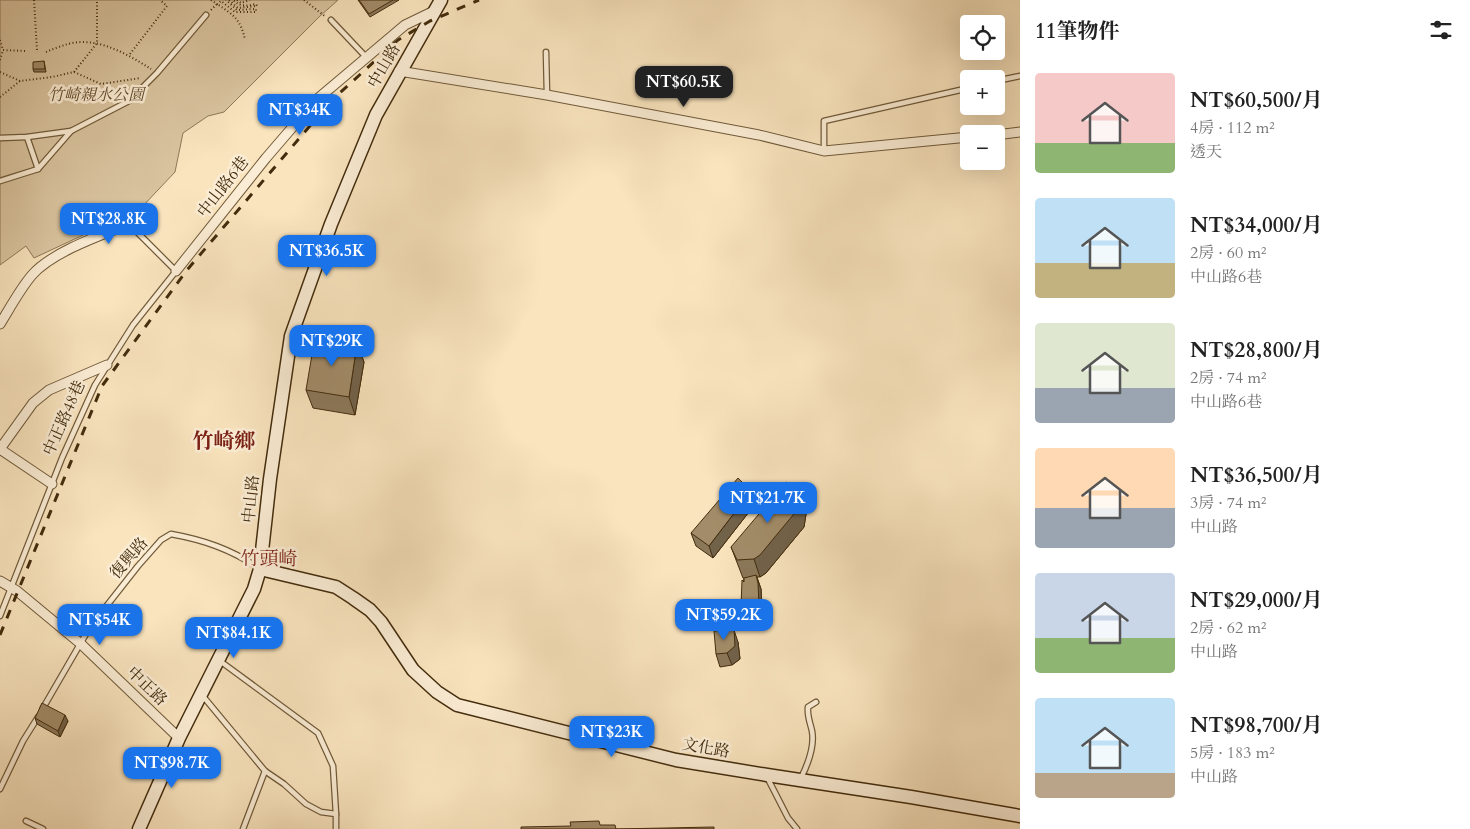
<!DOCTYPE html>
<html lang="zh-TW">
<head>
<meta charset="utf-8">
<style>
	:root { --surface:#fff; --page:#f2f2f2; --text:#222; --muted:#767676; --accent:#1a73e8 }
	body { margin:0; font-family:Cardo,"Noto Serif TC",serif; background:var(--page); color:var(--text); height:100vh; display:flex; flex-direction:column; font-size:19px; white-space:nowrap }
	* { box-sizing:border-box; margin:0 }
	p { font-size:16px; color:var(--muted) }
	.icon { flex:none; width:28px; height:28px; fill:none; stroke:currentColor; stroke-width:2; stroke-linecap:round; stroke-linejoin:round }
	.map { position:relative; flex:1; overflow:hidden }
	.sheet { display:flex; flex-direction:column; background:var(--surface); width:450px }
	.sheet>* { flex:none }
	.controls { position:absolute; left:960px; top:15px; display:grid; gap:10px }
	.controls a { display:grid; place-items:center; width:45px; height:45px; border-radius:5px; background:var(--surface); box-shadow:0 5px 20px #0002; font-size:25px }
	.price { position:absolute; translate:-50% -42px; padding:0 11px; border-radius:10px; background:var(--accent); color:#fff; font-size:16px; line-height:32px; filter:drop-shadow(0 1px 2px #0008) }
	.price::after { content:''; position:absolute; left:50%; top:30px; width:15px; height:11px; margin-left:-8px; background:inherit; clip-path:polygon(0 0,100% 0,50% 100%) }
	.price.current { background:#222; color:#fff }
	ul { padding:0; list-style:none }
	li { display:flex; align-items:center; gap:15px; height:125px; padding:0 15px }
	li span { display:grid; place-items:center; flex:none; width:140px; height:100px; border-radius:5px; color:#555 }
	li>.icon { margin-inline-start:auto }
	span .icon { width:60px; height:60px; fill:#fffc; stroke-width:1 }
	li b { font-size:21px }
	h2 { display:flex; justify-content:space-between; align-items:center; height:60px; padding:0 15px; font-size:21px }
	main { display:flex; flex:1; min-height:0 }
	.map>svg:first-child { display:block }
	.green { fill:#dac5a0; stroke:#8e7856 }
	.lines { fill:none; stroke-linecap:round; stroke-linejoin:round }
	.lane-casing { stroke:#705a39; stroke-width:7 }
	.street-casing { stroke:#705a39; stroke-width:11 }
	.secondary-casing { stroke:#432c0d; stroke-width:15 }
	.path { stroke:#432c0d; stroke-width:2; stroke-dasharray:1 2.5; stroke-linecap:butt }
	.lane { stroke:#fbedd5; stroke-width:4.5 }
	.street { stroke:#fbedd5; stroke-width:9 }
	.secondary { stroke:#fbedd5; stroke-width:12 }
	.rail { stroke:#432c0d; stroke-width:3; stroke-dasharray:9 9; stroke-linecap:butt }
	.wall { fill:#8b785a; stroke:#432c0d }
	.shaded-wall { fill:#71624a; stroke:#432c0d }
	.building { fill:#a28c69; stroke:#432c0d }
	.labels { text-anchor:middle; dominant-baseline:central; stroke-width:5; stroke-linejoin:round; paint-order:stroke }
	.street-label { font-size:16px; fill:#432c0d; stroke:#fbedd5 }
	.park-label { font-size:16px; font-style:italic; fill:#614b2a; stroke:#fbedd5 }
	.quarter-label { font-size:19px; fill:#7a1f14; stroke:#fbedd5 }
	.district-label { font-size:21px; font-weight:bold; fill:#7a1f14; stroke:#fbedd5 }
</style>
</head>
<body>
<main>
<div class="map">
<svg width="1020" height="829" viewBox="0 0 1020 829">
	<rect width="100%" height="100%" fill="#f9e4be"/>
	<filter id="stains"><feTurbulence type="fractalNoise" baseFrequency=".004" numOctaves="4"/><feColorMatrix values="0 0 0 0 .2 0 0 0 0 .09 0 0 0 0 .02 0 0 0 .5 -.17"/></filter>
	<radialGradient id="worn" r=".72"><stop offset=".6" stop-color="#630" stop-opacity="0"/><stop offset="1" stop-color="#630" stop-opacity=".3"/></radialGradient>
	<!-- green -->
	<path class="green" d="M0,0h338l-19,17 -95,95 -16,4 -25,17 -8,39 -34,36 -107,50 -8,-12 -26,19z"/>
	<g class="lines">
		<!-- lane casing -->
		<g class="lane-casing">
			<g id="lane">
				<path d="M331,20l35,37"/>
				<path d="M546,52l1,43"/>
				<path d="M996,81l24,-5"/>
				<path d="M27,137l11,32"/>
				<path d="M0,138l27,-1 44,-6"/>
				<path d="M824,151v-30l145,-33"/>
				<path d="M0,181l38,-12 33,-38 58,-30 28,-28 49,-58"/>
				<path d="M0,616l62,-158 33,-73 38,-60 43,-54 -47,-47"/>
				<path d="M220,661l98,72 15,33 3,48"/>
				<path d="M202,695l63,76 19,13 22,20 15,8 15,2v15"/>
				<path d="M43,708l47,-81 48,-61 23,-26 10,-6c33,6 59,15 88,34"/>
				<path d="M767,777l21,41 9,11"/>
				<path d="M801,778c7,-14 14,-31 11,-47 -2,-9 -5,-15 -4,-24l8,-5"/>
				<path d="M0,789l23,-48 15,-24"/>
				<path d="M26,821l17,8"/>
				<path d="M243,829l22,-58"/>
			</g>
		</g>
		<!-- street casing -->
		<g class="street-casing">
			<g id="street">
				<path d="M399,71l148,24 212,40 65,16 145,-14"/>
				<path d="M996,135l24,-3"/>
				<path d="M176,271l90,-113 49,-57 90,-76 29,-14"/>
				<path d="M0,324c10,-16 20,-35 32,-49 20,-23 69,-40 97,-51"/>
				<path d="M0,449l33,-46 16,-13 58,-25"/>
				<path d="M0,449l52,35"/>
				<path d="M0,581l17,10 64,53 98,94"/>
			</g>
		</g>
		<!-- secondary casing -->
		<g class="secondary-casing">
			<g id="secondary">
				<path d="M260,569l76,18 17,11 17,12 11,12 32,48 24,22 20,13 219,55 91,15 144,22 109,19"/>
				<path d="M139,829l40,-91 75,-149 6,-20 10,-90 21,-143 40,-112 45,-109 65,-115"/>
			</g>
		</g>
		<!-- path -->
		<g class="path">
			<path d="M34,0l3,50"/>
			<path d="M211,0l6,4 4,-3 14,11h21v-3l-19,1 -11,-10"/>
			<path d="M229,0l9,8 19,-2 -1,-2c-10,2 -15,3 -23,-4"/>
			<path d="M237,0l4,3 9,-3"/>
			<path d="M304,0l22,17"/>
			<path d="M211,10l6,-6c17,11 24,16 28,36"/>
			<path d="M0,40l3,10"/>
			<path d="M46,52c7,-3 15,-6 22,-8 29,-8 59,10 83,25"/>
			<path d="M130,54l37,-48 -7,-6"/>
			<path d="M0,60l3,-10 23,1"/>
			<path d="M0,72l20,9"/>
			<path d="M74,72l23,-29v-43"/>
			<path d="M0,97l20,-16 32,-4 22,-5 27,12 40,-6"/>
		</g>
		<!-- lane -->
		<use href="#lane" class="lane"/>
		<!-- street -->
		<use href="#street" class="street"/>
		<!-- secondary -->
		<use href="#secondary" class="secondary"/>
		<!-- rail -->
		<path class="rail" d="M0,635l102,-249 85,-116 145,-170 66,-60 32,-19 49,-21"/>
	</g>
	<!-- wall -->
	<g class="wall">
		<path d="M358,0h41l-29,17z"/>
		<path d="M44,61l2,11h-12l-1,-3z"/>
		<path d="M357,344l7,18 -9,53 -42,-7 -7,-18z"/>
		<path d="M756,503l-43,55 -17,-12 -5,-13z"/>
		<path d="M807,508l-3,19 -38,46 -6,4h-3l4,12 1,21 -19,2 -2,-6 3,-28h-1l-5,-13 -7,-18z"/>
		<path d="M738,642l2,17 -8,6 -12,2 -4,-13z"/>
		<path d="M35,718l33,3 -8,16 -23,-13z"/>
	</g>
	<!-- shaded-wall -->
	<g class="shaded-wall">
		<path d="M357,344l7,18 -9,53 -6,-18z"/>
		<path d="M801,490l6,18 -3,19 -38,46 -6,4 -6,-18z"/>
		<path d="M751,491l5,12 -43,55 -4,-12z"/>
		<path d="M756,575l5,14 1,21 -3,-6z"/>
		<path d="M734,630l4,12 2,17 -8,6 -5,-12z"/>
		<path d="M65,715l3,6 -8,16 -2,-6z"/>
	</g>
	<!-- building -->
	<g class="building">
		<path d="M359,0h34l-24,14z"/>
		<path d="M44,61l1,8h-12v-7z"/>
		<path d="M315,337l42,7 -8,53 -43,-7z"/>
		<path d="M738,478l13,13 -42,55 -18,-13z"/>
		<path d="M786,482l15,8 -3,19 -38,46 -6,4 -17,1 -6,-13z"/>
		<path d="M756,575l2,8 1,21 -18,2 1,-26 2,2v-4z"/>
		<path d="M734,630l1,16 -8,7 -11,1 -2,-23z"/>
		<path d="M42,703l23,12 -7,16 -23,-13z"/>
		<path d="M599,821l1,4h15l1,4 98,-2v2h-193v-2l50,-1 -1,-4z"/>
	</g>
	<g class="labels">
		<!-- street labels -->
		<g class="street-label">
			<text transform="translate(384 66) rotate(-60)">中山路</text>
			<text transform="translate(223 187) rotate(-52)">中山路6巷</text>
			<text transform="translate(64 418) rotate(-66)">中正路48巷</text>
			<text transform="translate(251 499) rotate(-84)">中山路</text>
			<text transform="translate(129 558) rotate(-49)">復興路</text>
			<text transform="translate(147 686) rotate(44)">中正路</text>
			<text transform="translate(706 748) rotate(10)">文化路</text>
		</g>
		<!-- park labels -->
		<g class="park-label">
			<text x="96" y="95">竹崎親水公園</text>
		</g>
		<!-- quarter labels -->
		<g class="quarter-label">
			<text x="269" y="559">竹頭崎</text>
		</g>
		<!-- district labels -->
		<g class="district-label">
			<text x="224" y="441">竹崎鄉</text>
		</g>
	</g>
	<rect width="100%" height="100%" filter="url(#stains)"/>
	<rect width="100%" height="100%" fill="url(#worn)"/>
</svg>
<div class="controls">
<a><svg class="icon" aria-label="locate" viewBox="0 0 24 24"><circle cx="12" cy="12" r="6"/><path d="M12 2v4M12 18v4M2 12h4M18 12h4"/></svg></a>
<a>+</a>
<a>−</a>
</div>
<b class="price current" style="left:684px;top:108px">NT$60.5K</b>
<b class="price" style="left:300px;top:136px">NT$34K</b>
<b class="price" style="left:109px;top:245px">NT$28.8K</b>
<b class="price" style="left:327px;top:277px">NT$36.5K</b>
<b class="price" style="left:332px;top:367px">NT$29K</b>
<b class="price" style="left:768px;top:524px">NT$21.7K</b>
<b class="price" style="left:724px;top:641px">NT$59.2K</b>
<b class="price" style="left:100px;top:646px">NT$54K</b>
<b class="price" style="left:234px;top:659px">NT$84.1K</b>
<b class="price" style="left:612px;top:758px">NT$23K</b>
<b class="price" style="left:172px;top:789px">NT$98.7K</b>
</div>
<section class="sheet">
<h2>11筆物件<svg class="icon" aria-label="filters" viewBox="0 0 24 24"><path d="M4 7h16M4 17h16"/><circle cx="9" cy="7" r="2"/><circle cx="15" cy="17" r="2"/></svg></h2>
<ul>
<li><span style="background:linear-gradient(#f6c9c9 70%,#8fb573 0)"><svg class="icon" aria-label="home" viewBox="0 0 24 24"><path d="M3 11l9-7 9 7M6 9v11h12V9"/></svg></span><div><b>NT$60,500/月</b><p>4房 · 112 m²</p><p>透天</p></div></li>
<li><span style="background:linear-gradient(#bfe0f5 65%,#c2b280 0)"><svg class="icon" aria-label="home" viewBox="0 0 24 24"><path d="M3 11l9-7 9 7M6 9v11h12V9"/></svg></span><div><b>NT$34,000/月</b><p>2房 · 60 m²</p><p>中山路6巷</p></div></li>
<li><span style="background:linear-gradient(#dfe7d0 65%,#9aa5b1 0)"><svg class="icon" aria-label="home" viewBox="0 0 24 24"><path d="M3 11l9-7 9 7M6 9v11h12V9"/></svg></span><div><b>NT$28,800/月</b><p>2房 · 74 m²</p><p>中山路6巷</p></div></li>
<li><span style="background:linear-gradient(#ffd9b3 60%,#9aa5b1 0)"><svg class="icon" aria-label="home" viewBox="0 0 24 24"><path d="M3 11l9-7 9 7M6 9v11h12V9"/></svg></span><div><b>NT$36,500/月</b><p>3房 · 74 m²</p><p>中山路</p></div></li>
<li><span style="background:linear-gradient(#c9d6e8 65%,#8fb573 0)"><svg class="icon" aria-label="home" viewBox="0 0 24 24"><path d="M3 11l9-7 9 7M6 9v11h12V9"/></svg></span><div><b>NT$29,000/月</b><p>2房 · 62 m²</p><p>中山路</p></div></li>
<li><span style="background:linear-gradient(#bfe0f5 75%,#b9a48a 0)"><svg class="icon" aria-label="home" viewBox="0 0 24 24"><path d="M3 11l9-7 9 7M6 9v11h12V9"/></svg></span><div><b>NT$98,700/月</b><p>5房 · 183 m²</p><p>中山路</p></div></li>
</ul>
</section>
</main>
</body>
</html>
